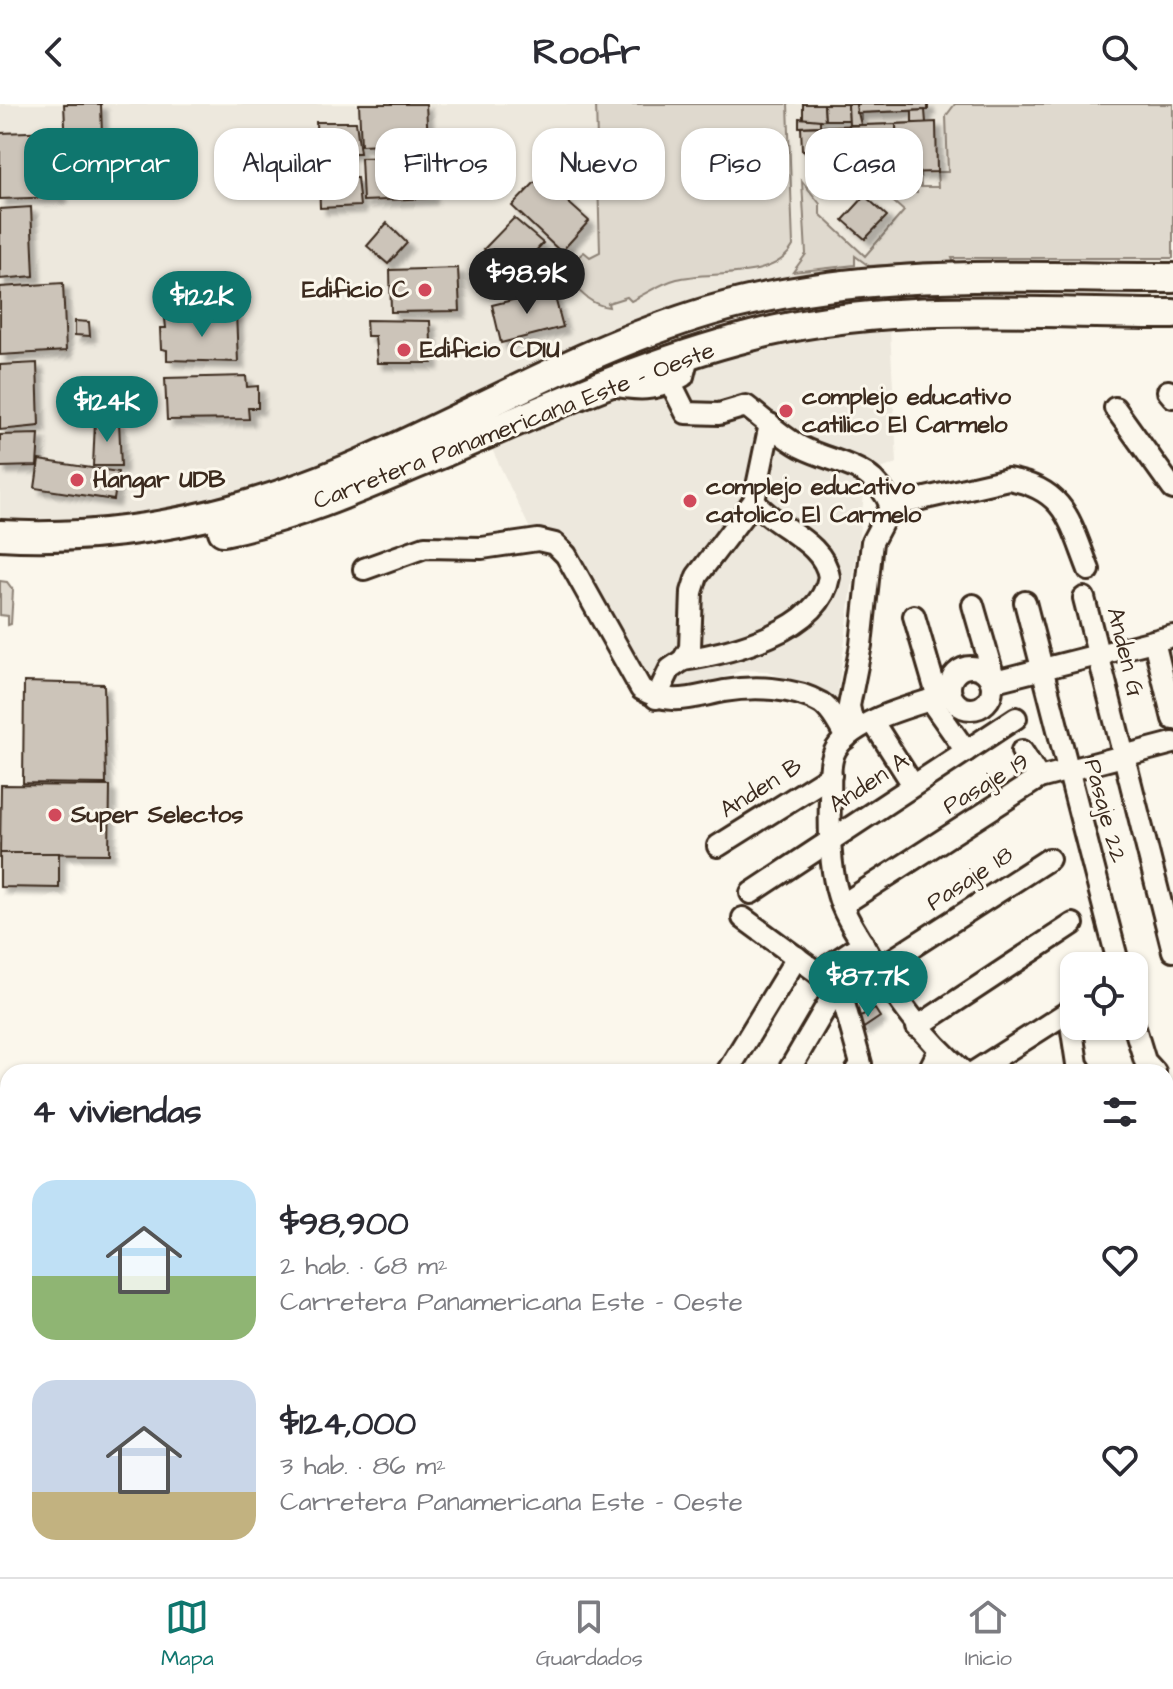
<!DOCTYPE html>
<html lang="es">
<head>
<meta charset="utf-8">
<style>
	:root { --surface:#fff; --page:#f2f2f3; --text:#2b2b33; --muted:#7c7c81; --line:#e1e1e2; --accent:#0f766e }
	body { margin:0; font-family:"Architects Daughter",sans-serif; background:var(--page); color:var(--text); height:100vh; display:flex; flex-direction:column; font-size:30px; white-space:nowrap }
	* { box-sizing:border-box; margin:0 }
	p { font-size:26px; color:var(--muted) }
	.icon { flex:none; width:44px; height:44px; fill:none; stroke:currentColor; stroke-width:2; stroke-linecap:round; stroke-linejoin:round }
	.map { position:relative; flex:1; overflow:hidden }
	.drawer { position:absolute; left:0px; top:960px; width:1174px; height:514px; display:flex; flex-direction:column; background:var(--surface); border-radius:24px 24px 0 0; box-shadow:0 2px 6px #0004 }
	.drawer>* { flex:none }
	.hud { position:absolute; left:24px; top:24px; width:1126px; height:72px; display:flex; gap:16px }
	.tools { position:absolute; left:1060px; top:848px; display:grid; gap:16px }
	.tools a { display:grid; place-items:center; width:88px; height:88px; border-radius:16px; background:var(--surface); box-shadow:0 2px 6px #0004; font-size:40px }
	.price { position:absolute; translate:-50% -68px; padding:0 18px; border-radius:28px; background:var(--accent); color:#fff; font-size:26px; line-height:52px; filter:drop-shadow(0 2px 4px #0008) }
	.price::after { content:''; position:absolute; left:50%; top:48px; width:24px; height:18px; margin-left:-12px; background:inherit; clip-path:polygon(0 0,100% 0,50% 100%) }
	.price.selected { background:#222; color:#fff }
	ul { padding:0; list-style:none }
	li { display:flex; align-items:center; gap:24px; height:200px; padding:0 32px }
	li span { display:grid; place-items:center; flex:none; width:224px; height:160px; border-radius:24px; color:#555 }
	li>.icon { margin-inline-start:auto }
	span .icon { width:96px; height:96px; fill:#fffc; stroke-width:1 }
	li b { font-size:34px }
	h2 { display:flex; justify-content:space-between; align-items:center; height:96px; padding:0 32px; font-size:34px }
	.tag { padding:0 28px; border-radius:24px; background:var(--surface); box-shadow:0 2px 6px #0004; font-size:28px; line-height:72px }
	.tag.selected { background:var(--accent); color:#fff }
	header { display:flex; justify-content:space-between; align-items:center; height:104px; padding:0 32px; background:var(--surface); font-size:36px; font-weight:700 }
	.dock { display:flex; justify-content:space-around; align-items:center; height:112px; border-top:2px solid var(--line); background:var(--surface); font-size:22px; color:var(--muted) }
	.dock a { display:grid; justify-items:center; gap:4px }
	.dock .selected { color:var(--accent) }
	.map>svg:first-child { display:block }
	.built { fill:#ede8dd }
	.green { fill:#dfd9ce; stroke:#8d8276; stroke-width:2 }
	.building { fill:#ccc4b9; stroke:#3b2a1e; stroke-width:2; filter:url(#shadow) }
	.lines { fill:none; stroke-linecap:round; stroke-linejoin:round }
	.minor-casing { stroke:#3b2a1e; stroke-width:26 }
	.highway-casing { stroke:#3b2a1e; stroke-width:34 }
	.minor { stroke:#fbf7ec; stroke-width:20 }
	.highway { stroke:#fbf7ec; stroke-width:28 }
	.poi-dot { fill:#d1495b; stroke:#fbf7ec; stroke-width:3 }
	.labels { text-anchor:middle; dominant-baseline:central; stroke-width:6; stroke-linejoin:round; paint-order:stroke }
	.poi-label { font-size:24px; font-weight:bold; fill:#3b2a1e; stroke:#fbf7ec; text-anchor:start }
	.street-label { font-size:24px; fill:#3b2a1e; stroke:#fbf7ec }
</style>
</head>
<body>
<header><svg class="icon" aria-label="back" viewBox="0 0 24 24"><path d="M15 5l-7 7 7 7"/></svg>Roofr<svg class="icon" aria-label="search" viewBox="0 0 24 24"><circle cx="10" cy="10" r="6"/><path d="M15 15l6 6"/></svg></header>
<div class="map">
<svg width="1173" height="1473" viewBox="0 0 1173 1473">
	<defs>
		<filter id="shadow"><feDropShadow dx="6" dy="6" stdDeviation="2" flood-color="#0004"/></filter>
	</defs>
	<rect width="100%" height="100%" fill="#fbf7ec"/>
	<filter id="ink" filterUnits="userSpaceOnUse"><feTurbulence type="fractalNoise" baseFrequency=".0125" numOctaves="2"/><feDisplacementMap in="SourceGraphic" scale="16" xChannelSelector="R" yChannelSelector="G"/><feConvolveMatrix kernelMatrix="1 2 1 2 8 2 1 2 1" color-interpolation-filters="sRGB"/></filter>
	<g filter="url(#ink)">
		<!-- built -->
		<g class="built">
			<path d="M0,0h1173v156h-31l-10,7 -175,3 -24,-8 -114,9 -63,13 -71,21 -75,30 -143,60 -168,82 -67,22 -129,26 -103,1z"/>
			<path d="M890,226l7,133 -30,11 -30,225 -70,-28 -24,-1 -32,12 -39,8 -34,-15 -63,-128 -11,-12 -34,-6 -41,-86 119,-52 160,-48z"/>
		</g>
		<!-- green -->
		<g class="green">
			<path d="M596,0h192l5,142c-19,36 -82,24 -116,33 -16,4 -32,15 -46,22l-4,-4 -19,6 1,4c-21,-2 -34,-21 -49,-35l24,-20 6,5 10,-5z"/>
			<path d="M955,0h218v154h-221l5,12 -24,-8 -64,4 -14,-10v9l-62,7 13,-18 -4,-73 18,23v10l45,42 39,-45 -43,-38v-25l35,-1v30l13,16h8v-21h3l1,15h17l-1,-15h11l-2,-56z"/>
			<path d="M912,7v12l-51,2v-12z"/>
			<path d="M848,45v14l-36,-2 -10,-11z"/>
			<path d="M0,477l7,1 6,8 -2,34 -3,1v-9l-8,-1z"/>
		</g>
		<!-- building -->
		<g class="building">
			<path d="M64,0h37l2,63 -36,1z"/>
			<path d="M359,0h67l2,38 -67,3z"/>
			<path d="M803,0h21l1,16 -22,1z"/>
			<path d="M824,0h24l1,16h-24z"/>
			<path d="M848,0h8l5,21h-12z"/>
			<path d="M856,0h72v6l-71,3z"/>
			<path d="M925,6l1,13h-14v-12z"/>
			<path d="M799,14l21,2v6l-21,1z"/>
			<path d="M316,18h40l4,31h-43z"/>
			<path d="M936,18l1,50 -39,1 -2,-49z"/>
			<path d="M896,20v23l-94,3 -1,-23z"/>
			<path d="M57,27l4,66 -61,2v-66z"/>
			<path d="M430,52l1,42 -68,3 -2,-43z"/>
			<path d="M540,73l49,44 -28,31 -49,-46z"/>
			<path d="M319,74h38l3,28 -40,2z"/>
			<path d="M865,92l22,20 -22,23 -22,-19z"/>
			<path d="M31,103l3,69 -34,3v-70z"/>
			<path d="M514,114l29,25 -29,32 -30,-26z"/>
			<path d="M387,119l20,20 -19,21 -21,-18z"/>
			<path d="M458,164l2,43 -69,1 -1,-42z"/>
			<path d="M63,179l3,68 -66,4v-68z"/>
			<path d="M553,186l10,37 -62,16 -9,-38z"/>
			<path d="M216,208h20l2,50 -71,-2v-10l-6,-1 -1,-21h6l-1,-9 52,-1z"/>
			<path d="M366,216l64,1 2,42h-55l-2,-27h-8z"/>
			<path d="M75,217l14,1 1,14 -15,-1z"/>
			<path d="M37,259l2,63 -39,4v-65z"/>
			<path d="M246,272l1,11 11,-1v22h-10l1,11 -82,1 -2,-42z"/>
			<path d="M119,317l2,45h-28l2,-44z"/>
			<path d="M39,330l-2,32 -37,1v-32z"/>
			<path d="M39,356l79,12 -4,28 -79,-12z"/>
			<path d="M24,578l80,2 2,100 -83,-1z"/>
			<path d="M1,681l109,1 -1,68 -109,-1z"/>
			<path d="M0,739v10h59v35l-59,-1z"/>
			<path d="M875,905l5,8 -18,12 -6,-11z"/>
		</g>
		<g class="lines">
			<!-- minor casing -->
			<g class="minor-casing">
				<g id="minor">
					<path d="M671,279l15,30 33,1 27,-8c17,13 36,31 55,41 38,19 71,15 90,59"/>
					<path d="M607,280c28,6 50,8 76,-8l5,-20"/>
					<path d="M1168,287l5,6"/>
					<path d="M1115,304l58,81"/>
					<path d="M364,465l61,-22 57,1 56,-8 17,4 11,11 75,134c30,18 51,8 83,2 30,-5 70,-4 97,12 11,7 19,24 25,35"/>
					<path d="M1084,494l89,353"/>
					<path d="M1025,498l94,364"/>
					<path d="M973,501l22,76"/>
					<path d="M914,512l24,82"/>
					<path d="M1154,537l19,78"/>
					<path d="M683,556c46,-7 137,-29 146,-83 -5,-36 -54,-49 -75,-76"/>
					<circle cx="971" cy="584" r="21"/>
					<path d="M991,578l182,-46"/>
					<path d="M950,590c-31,10 -96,25 -114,55 -8,14 -5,33 -6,48 -1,31 -1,68 8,97 6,22 20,41 31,60 29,47 53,82 95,118"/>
					<path d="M656,594l14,-29 13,-9 7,-12 2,-56 5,-16 57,-75 16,-77"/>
					<path d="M930,596l36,51"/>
					<path d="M873,618l40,63"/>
					<path d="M842,626l10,-10 -3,-14 12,-61 11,-103 19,-36 117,-27c58,10 62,43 81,91"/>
					<path d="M1022,647l17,27"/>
					<path d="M718,742l113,-71"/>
					<path d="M751,789l265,-175"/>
					<path d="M842,801l197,-127 134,-35"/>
					<path d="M743,814l75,55 24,23 19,68 -5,8"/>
					<path d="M878,865l171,-110"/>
					<path d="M818,869l45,-30"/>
					<path d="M1069,907l8,53 5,8"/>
					<path d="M1134,921l11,36 10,11"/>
					<path d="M917,923l156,-103"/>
					<path d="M727,968l70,-115"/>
					<path d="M788,968l48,-82"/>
					<path d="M928,968l11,-22"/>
					<path d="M974,968l100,-64"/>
					<path d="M0,1024l8,1"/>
					<path d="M1166,1073l7,-3"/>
					<path d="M0,1095l8,1"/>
					<path d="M1166,1149l7,-3"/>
					<path d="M1166,1174l7,12"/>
					<path d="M1166,1395l7,20"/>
					<path d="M790,1466l4,7"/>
					<path d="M881,1466l23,7"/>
					<path d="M1074,1466l6,7"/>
					<path d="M431,1473l1,-7"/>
					<path d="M544,1473l8,-7"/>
				</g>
			</g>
			<!-- highway casing -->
			<g class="highway-casing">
				<g id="highway">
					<path d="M223,427c76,-15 146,-47 217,-77 101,-43 204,-91 311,-118 137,-36 282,-22 422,-22"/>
					<path d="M0,431c119,7 237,-19 346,-65 123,-52 236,-121 364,-159 150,-44 309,-33 463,-33"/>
				</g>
			</g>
			<!-- minor -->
			<use href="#minor" class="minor"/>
			<!-- highway -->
			<use href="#highway" class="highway"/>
		</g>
	</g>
	<!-- markers -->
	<g class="poi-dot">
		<circle cx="425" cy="186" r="8"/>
		<circle cx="404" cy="246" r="8"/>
		<circle cx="786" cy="307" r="8"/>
		<circle cx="77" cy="376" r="8"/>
		<circle cx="690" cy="397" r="8"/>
		<circle cx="55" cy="711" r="8"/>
	</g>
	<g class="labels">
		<!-- poi labels -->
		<g class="poi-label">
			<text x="409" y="186" text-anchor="end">Edificio C</text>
			<text x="420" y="246">Edificio CDIU</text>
			<text x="802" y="293">complejo educativo<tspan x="802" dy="28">catilico El Carmelo</tspan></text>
			<text x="93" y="376">Hangar UDB</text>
			<text x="706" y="383">complejo educativo<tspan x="706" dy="28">catolico El Carmelo</tspan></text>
			<text x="71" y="711">Super Selectos</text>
		</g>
		<!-- street labels -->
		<g class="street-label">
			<text transform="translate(514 322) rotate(-21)">Carretera Panamericana Este - Oeste</text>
			<text transform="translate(1125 548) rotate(76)">Anden G</text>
			<text transform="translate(869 679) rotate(-33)">Anden A</text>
			<text transform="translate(986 680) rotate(-31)">Pasaje 19</text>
			<text transform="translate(761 684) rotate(-32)">Anden B</text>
			<text transform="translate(1105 707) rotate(75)">Pasaje 22</text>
			<text transform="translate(970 775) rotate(-33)">Pasaje 18</text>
		</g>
	</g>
</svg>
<div class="tools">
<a><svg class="icon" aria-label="locate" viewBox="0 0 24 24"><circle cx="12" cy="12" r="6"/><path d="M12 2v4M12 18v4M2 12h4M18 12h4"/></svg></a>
</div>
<b class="price selected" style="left:527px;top:212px">$98.9K</b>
<b class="price" style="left:202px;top:235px">$122K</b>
<b class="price" style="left:107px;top:340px">$124K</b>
<b class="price" style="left:868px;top:915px">$87.7K</b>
<div class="hud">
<a class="tag selected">Comprar</a>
<a class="tag">Alquilar</a>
<a class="tag">Filtros</a>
<a class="tag">Nuevo</a>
<a class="tag">Piso</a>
<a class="tag">Casa</a>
</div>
<section class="drawer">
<h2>4 viviendas<svg class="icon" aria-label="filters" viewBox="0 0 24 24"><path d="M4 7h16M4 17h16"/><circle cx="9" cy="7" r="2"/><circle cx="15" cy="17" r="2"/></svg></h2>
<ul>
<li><span style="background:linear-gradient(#bfe0f5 60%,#8fb573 0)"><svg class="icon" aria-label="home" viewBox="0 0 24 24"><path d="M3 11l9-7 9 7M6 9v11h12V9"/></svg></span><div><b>$98,900</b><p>2 hab. · 68 m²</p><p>Carretera Panamericana Este - Oeste</p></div><svg class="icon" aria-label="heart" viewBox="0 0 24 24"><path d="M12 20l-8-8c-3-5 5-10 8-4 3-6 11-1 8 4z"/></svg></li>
<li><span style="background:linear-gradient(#c9d6e8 70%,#c2b280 0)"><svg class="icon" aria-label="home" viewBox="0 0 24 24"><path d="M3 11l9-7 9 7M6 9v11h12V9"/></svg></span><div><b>$124,000</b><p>3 hab. · 86 m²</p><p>Carretera Panamericana Este - Oeste</p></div><svg class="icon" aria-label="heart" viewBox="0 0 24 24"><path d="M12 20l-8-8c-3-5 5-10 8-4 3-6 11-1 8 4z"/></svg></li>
</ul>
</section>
</div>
<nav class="dock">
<a class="selected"><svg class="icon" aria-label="map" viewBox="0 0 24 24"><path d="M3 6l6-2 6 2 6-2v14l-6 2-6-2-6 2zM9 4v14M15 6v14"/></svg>Mapa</a>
<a><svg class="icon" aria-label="saved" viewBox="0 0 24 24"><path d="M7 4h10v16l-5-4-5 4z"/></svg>Guardados</a>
<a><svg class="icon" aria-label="home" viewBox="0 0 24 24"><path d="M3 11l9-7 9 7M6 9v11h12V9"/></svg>Inicio</a>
</nav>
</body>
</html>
